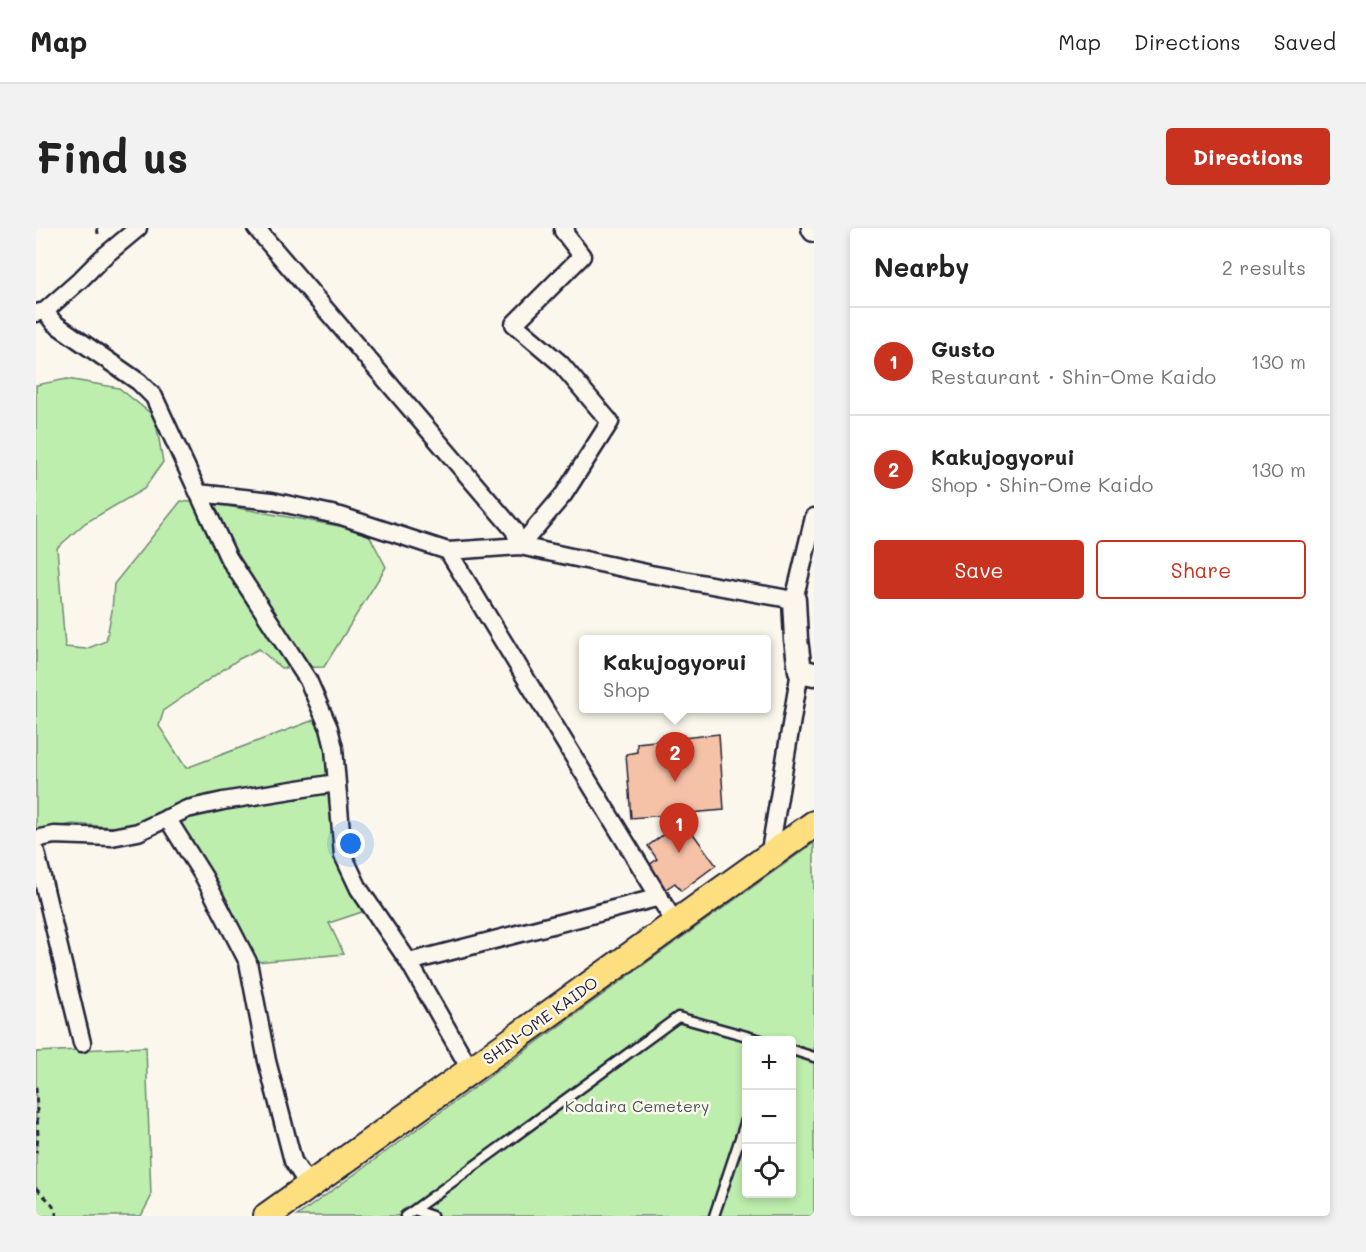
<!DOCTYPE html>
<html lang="en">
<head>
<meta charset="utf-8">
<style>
	:root { --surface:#fff; --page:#f2f2f2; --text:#222; --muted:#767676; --line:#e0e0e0; --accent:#c8321e }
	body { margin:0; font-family:Mali,sans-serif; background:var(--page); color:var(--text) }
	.controls { position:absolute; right:18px; bottom:18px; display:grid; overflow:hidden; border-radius:6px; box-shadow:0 3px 9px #0003 }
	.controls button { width:54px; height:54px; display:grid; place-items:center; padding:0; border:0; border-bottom:2px solid var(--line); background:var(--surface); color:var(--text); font:30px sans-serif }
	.you { position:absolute; left:315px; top:616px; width:21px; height:21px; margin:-15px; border:4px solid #fff; border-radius:50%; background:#1a73e8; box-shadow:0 0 0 9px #1a73e833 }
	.badge { display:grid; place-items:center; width:39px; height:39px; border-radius:50%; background:var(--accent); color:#fff; font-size:20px; font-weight:700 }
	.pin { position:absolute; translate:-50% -50px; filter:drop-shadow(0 2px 3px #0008) }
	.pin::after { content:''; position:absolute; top:32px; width:21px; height:18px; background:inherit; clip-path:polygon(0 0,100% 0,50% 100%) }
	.popup { position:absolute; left:543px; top:407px; width:192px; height:78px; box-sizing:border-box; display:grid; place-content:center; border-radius:6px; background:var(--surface); filter:drop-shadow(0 2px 4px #0005); font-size:20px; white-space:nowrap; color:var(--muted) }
	.popup b { font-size:22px; color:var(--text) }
	.popup::after { content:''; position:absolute; left:50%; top:100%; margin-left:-12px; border:12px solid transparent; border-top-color:var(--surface) }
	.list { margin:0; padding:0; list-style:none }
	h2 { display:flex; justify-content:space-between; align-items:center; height:78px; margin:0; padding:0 24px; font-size:26px }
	h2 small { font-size:20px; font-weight:400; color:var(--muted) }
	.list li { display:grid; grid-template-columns:39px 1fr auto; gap:18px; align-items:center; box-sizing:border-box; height:108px; padding:0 24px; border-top:2px solid var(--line) }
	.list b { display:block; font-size:22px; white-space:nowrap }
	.list p { margin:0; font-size:20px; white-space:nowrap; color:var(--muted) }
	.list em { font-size:20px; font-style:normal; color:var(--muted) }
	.actions { display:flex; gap:12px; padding:18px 24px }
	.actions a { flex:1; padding:14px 0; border:2px solid var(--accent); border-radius:6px; text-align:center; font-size:21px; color:var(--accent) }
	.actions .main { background:var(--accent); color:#fff }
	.icon { flex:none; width:33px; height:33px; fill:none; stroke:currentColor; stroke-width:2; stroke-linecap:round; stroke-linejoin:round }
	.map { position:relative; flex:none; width:778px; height:988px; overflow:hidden; border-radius:6px }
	header { display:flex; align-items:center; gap:36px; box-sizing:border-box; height:84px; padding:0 30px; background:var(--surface); border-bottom:2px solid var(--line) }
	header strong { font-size:28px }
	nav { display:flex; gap:33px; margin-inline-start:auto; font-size:21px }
	.intro { display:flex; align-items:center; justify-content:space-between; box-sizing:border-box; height:144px; padding:0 36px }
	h1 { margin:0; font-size:42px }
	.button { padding:15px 27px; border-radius:6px; background:var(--accent); color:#fff; font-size:21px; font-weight:700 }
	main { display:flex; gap:36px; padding:0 36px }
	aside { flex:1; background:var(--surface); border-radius:6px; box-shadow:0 3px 9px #0003 }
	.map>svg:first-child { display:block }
	.green { fill:#bdeead; stroke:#708874; stroke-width:1.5; fill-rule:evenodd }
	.building { fill:#f5c1a7; stroke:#22223b; stroke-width:1.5 }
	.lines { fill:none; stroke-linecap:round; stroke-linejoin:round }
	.lane-casing { stroke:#22223b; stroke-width:13 }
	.street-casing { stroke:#22223b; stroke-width:21 }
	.secondary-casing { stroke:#22223b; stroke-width:27 }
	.primary-casing { stroke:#22223b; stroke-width:30 }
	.path { stroke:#22223b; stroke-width:3; stroke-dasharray:6 4.5; stroke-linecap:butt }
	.lane { stroke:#fbf7ec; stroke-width:8 }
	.street { stroke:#fbf7ec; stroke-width:16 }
	.secondary { stroke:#fbf7ec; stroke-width:22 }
	.primary { stroke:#fddf80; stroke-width:26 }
	.labels { text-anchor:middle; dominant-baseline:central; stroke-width:5; stroke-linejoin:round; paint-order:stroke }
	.street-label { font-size:16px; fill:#22223b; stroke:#fbf7ec }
	.park-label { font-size:16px; fill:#495558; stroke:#fbf7ec }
</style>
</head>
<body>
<header>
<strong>Map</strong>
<nav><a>Map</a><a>Directions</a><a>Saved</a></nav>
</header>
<div class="intro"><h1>Find us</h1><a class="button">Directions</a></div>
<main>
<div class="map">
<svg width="778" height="988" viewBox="0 0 778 988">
	<rect width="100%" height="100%" fill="#fbf7ec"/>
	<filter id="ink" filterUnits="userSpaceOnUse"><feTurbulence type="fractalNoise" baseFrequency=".0167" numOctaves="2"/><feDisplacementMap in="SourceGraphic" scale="12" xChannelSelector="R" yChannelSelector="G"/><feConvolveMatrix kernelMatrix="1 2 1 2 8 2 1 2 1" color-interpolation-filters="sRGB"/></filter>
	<g filter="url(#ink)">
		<path class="green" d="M31 151 83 160 119 189 127 234 108 261 49 295 21 320 29 419 50 421 70 413 76 383 78 356 145 273 190 278 331 303 350 339 288 439 245 440 223 421 203 431 128 482 123 498 150 540 278 492 290 514 302 632 326 684 293 695 308 726 220 734 132 582 93 600 36 596 0 604V157Z
			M778 615V988H261L620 728ZM710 812H756V966H710Z
			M110 819 115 969 105 988H0V824Z"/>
		<path class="building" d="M683 506 688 582 595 590 590 526 601 524V515Z
			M647 592 680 637 645 663 639 655 627 663 611 639 621 631 612 618Z"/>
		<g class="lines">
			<g class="lane-casing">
				<path id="lane" d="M756 822 778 829
					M378 982 642 789 725 812
					M369 988 378 982 396 988
					M678 988 710 892"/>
			</g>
			<g class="street-casing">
				<path id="street" d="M220 0 478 302 484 318 615 346 758 372 778 289
					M9 83 18 95 103 154 118 169 192 329 272 452 293 500 298 520 307 627 323 661 373 734 624 669
					M0 85 9 83 43 53 66 30 102 0
					M162 265 236 273 305 288 412 323 484 318 528 266 574 194 524 135 478 96 546 28 527 3 530 0
					M412 323 639 695
					M131 590 168 649 212 734 231 833 257 933 273 958
					M0 611 18 607 76 609 102 604 151 581 187 573 300 555
					M0 624 46 815
					M733 629 764 443
					M373 734 434 841"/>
			</g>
			<g class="secondary-casing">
				<path id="secondary" d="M777 0 778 2
					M758 372 760 411 764 443 778 446"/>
			</g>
			<g class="primary-casing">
				<path id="primary" d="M231 988 778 596"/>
			</g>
			<path class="path" d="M61 0 63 10
				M0 859 2 910 0 925
				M0 960 16 976 21 988"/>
			<use href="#lane" class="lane"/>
			<use href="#street" class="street"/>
			<use href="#secondary" class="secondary"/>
			<use href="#primary" class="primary"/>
		</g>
	</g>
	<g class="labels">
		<g class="street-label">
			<text transform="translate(504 792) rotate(-36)">SHIN-OME KAIDO</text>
		</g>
		<g class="park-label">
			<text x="601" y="877">Kodaira Cemetery</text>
		</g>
	</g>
</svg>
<div class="controls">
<button>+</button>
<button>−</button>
<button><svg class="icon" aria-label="locate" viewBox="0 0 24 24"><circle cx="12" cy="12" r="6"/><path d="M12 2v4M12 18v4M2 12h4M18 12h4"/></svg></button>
</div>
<div class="you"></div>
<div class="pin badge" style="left:643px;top:625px">1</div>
<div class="pin badge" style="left:639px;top:554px">2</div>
<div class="popup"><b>Kakujogyorui</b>Shop</div>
</div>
<aside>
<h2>Nearby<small>2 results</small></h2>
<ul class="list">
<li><span class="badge">1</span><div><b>Gusto</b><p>Restaurant · Shin-Ome Kaido</p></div><em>130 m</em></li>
<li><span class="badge">2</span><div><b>Kakujogyorui</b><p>Shop · Shin-Ome Kaido</p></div><em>130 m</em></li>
</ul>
<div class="actions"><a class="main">Save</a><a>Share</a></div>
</aside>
</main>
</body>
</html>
